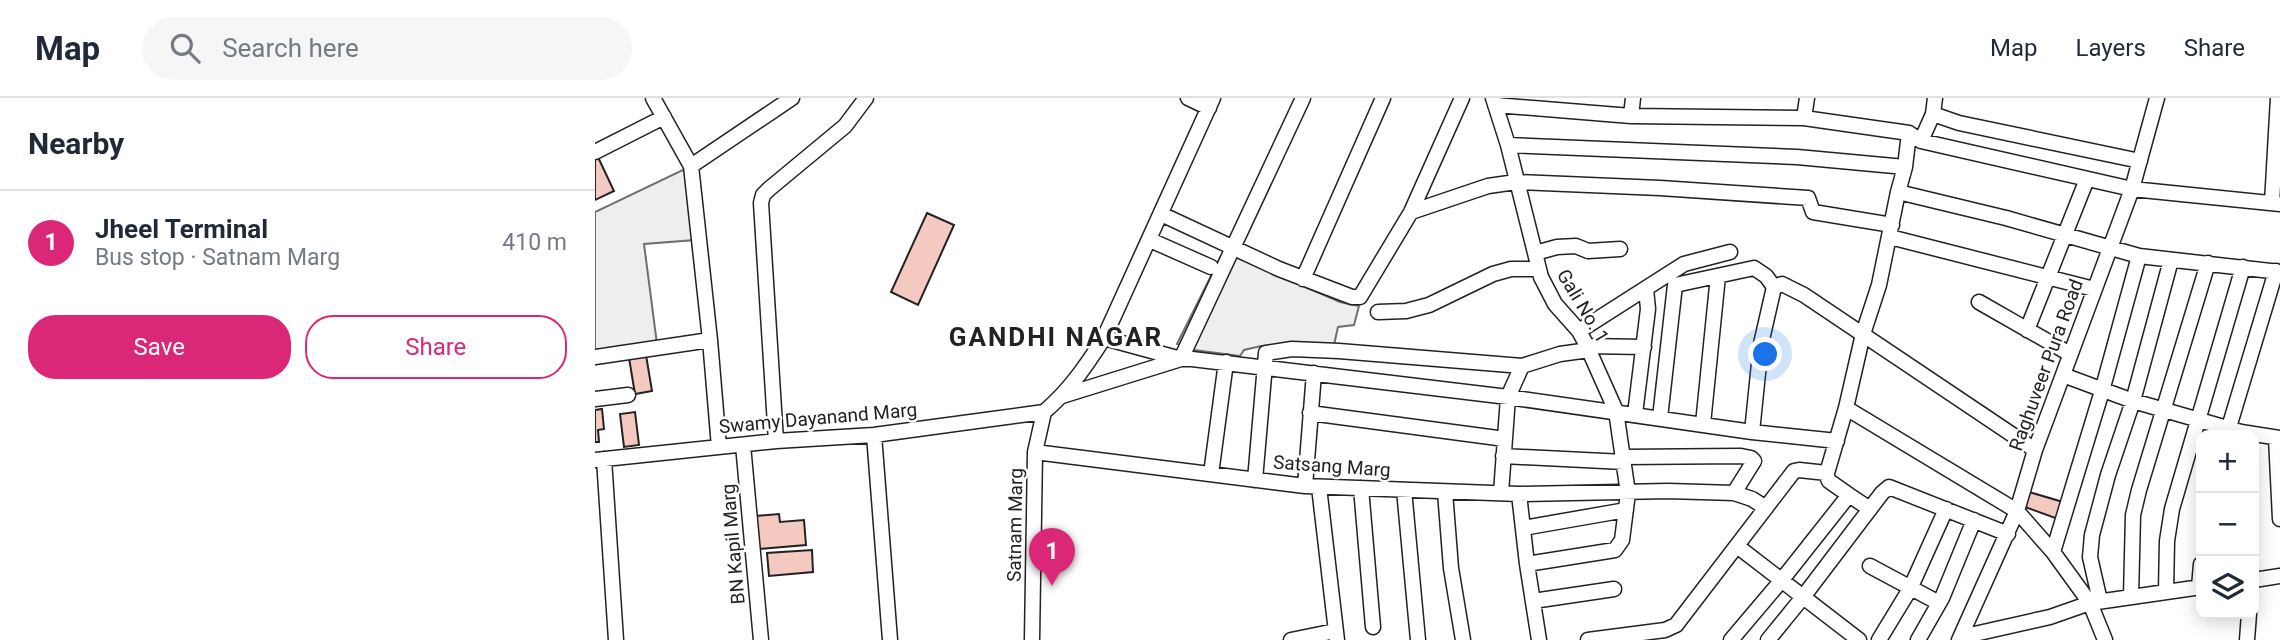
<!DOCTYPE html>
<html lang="en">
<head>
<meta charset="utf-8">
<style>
	:root { --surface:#fff; --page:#f6f6f7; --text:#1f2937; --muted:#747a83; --line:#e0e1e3; --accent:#db2777 }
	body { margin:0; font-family:Roboto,sans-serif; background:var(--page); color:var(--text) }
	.controls { position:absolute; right:21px; bottom:21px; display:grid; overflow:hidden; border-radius:14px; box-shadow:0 4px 18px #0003 }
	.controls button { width:63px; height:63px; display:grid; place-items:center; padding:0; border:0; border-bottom:2px solid var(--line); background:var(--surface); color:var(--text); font:35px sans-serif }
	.you { position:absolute; left:1171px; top:257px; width:24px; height:24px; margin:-18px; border:5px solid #fff; border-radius:50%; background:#1a73e8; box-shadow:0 0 0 10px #1a73e833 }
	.badge { display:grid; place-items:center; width:46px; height:46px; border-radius:50%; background:var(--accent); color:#fff; font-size:23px; font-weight:700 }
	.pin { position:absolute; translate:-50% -58px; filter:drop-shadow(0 2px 4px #0008) }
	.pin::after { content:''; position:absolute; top:37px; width:24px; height:21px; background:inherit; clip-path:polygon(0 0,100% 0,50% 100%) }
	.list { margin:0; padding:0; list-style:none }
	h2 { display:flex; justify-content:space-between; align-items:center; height:91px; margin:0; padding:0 28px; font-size:30px }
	h2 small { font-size:23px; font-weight:400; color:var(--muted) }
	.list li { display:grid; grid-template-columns:46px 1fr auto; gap:21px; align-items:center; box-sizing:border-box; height:105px; padding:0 28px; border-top:2px solid var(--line) }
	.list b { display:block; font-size:26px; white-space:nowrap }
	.list p { margin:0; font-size:23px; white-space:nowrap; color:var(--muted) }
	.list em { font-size:23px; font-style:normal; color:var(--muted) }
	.actions { display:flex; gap:14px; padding:21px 28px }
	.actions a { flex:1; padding:16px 0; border:2px solid var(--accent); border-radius:28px; text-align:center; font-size:24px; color:var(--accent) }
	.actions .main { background:var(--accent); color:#fff }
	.icon { flex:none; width:38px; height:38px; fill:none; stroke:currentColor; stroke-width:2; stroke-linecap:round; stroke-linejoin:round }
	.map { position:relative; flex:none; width:1685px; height:542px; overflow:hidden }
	header { display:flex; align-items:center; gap:42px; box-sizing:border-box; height:98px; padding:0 35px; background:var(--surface); border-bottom:2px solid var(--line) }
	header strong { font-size:33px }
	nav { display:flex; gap:38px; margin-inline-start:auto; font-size:24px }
	.search { width:490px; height:63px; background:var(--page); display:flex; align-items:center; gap:18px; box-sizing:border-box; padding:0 24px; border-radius:38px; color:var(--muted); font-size:26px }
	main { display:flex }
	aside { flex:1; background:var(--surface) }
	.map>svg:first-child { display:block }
	.green { fill:#eee; stroke:#6f6f6f; stroke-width:2 }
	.building { fill:#f3c9c0; stroke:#222; stroke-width:2 }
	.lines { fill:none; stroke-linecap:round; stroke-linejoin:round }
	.minor-casing { stroke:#222; stroke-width:17 }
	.minor { stroke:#fff; stroke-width:14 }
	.labels { text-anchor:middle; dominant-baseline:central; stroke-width:5; stroke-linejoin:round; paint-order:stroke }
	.street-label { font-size:19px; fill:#222; stroke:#fff }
	.district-label { font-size:26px; font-weight:bold; letter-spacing:2px; fill:#222; stroke:#fff }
</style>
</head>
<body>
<header>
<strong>Map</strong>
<div class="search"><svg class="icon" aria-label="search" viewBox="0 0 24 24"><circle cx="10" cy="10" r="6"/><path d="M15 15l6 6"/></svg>Search here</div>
<nav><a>Map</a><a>Layers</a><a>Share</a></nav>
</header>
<main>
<aside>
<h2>Nearby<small></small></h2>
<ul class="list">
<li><span class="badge">1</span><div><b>Jheel Terminal</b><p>Bus stop · Satnam Marg</p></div><em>410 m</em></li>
</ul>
<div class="actions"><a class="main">Save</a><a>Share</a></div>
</aside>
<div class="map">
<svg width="1685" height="542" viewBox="0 0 1685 542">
	<rect width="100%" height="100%" fill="#fff"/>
	<path class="green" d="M94 69 100 142 49 146 62 246 0 253V114Z
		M631 155 745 204 764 208 759 227 743 229 739 247 666 248 649 252 645 258 599 252 582 246 626 158Z"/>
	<path class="building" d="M2 57 19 93 0 102V58Z
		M332 115 359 127 323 207 296 194Z
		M51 257 57 293 40 296 34 260Z
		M7 311 9 331 3 332 4 344H0V312Z
		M40 314 44 347 29 349 25 316Z
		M1434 394 1468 404 1463 421 1430 409Z
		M184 416 185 424 209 422 211 447 164 451 161 418Z
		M217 452 218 474 174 478 172 455Z"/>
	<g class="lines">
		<g class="minor-casing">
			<path id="minor" d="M58 0 96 68 115 242 124 349
				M593 0 614 10
				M898 0 913 47 946 179 960 206 984 233 992 248 1021 313 1033 395 1027 442 1020 452 932 466
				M1340 0 1338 16 1326 43 1537 91 1685 106
				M900 7 1036 18 1209 20 1314 35 1326 43
				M1338 16 1364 25 1545 63
				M1036 18 1038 0
				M1209 20 1212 0
				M913 47 1202 59 1310 69
				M0 54 69 19
				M96 68 197 0
				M1303 94 1310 69 1314 35
				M1677 105 1683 0
				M816 114 893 88 921 84 1065 90 1213 100 1218 114 1297 127
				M566 116 684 171 757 199H765L816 114 867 0
				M1295 139 1499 191
				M555 142 616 169
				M940 155 962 149 981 148 993 153 1025 151
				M708 181 788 0
				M1179 189 1187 186 1209 197 1440 352
				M1384 204 1475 256
				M783 214 811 213 834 207 898 176 916 171H944
				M1432 232 1492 81
				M984 233 1089 166 1135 154
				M509 240 586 261 708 0
				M992 248 1049 249
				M0 259 115 242
				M1468 277 1538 303 1646 334 1685 340
				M467 298 586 261H597L913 299 1157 334 1242 343
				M0 301 33 297
				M1251 310 1422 413 1458 454 1495 505 1510 542
				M449 314C474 293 491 268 509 240L618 0
				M715 315 910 341
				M1040 316 1053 211 1051 191
				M1065 320 1080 187 1159 170 1171 178 1179 189
				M1108 326 1123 178
				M1157 334 1166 246 1179 189
				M1632 336 1681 173
				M279 337 295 542
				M1681 340 1685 421
				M181 343 166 105 168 97 174 91 250 28 271 0
				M148 347 166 542
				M440 354 710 388 924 396 1073 393 1139 395 1157 401 1171 410
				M908 358 1029 364
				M1028 359 1146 358 1156 360 1159 363 1139 395
				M9 361 21 542
				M0 362 181 343 279 337 449 314
				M616 376 631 264
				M1231 376 1234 383 1254 397
				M660 382 671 255 697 251 744 253 927 268 965 256 994 252
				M710 388 719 275
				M724 389 742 542
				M766 390 778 529
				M809 392 823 542
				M850 394 856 470 868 542
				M906 395 913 299 927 268
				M924 396 932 466 944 542
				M928 430 1031 412
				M1142 448 1264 542
				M1458 454 1507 293 1544 158
				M1275 468 1344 505
				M1659 482 1685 478
				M1604 489 1606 466
				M1571 493 1572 443 1577 411 1648 169
				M1536 499 1538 417 1544 392 1613 165
				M938 503 1019 491
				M1505 503 1495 459 1497 437 1513 377 1538 303 1576 162
				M1366 539 1455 519 1495 505 1606 489
				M437 542 440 354 449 314
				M696 542 740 533
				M993 542 1070 532 1081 527 1199 373 1204 372 1232 375 1251 310 1268 236 1284 187 1303 94 1411 120 1544 158 1685 174
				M1136 542 1186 483 1254 397 1275 411
				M1173 542 1208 499 1287 395 1294 389 1413 436
				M1284 542 1315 491 1351 411
				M1323 542 1347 500 1379 422
				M1364 542 1422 413 1440 352 1537 91 1562 0
				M1652 542 1654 516"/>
		</g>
		<use href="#minor" class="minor"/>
	</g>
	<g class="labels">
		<g class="street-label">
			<text transform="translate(988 208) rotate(59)">Gali No. 1</text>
			<text transform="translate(1451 267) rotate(-70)">Raghuveer Pura Road</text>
			<text transform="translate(223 320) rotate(-5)">Swamy Dayanand Marg</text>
			<text transform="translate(737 368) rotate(4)">Satsang Marg</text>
			<text transform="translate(420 427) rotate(-89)">Satnam Marg</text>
			<text transform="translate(138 446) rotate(-95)">BN Kapil Marg</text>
		</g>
		<g class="district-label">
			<text x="461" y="239">GANDHI NAGAR</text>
		</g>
	</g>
</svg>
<div class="controls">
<button>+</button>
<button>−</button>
<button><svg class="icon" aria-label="layers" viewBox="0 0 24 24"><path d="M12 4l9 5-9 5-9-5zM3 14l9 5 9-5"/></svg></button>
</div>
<div class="you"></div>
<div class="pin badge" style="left:457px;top:488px">1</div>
</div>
</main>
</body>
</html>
